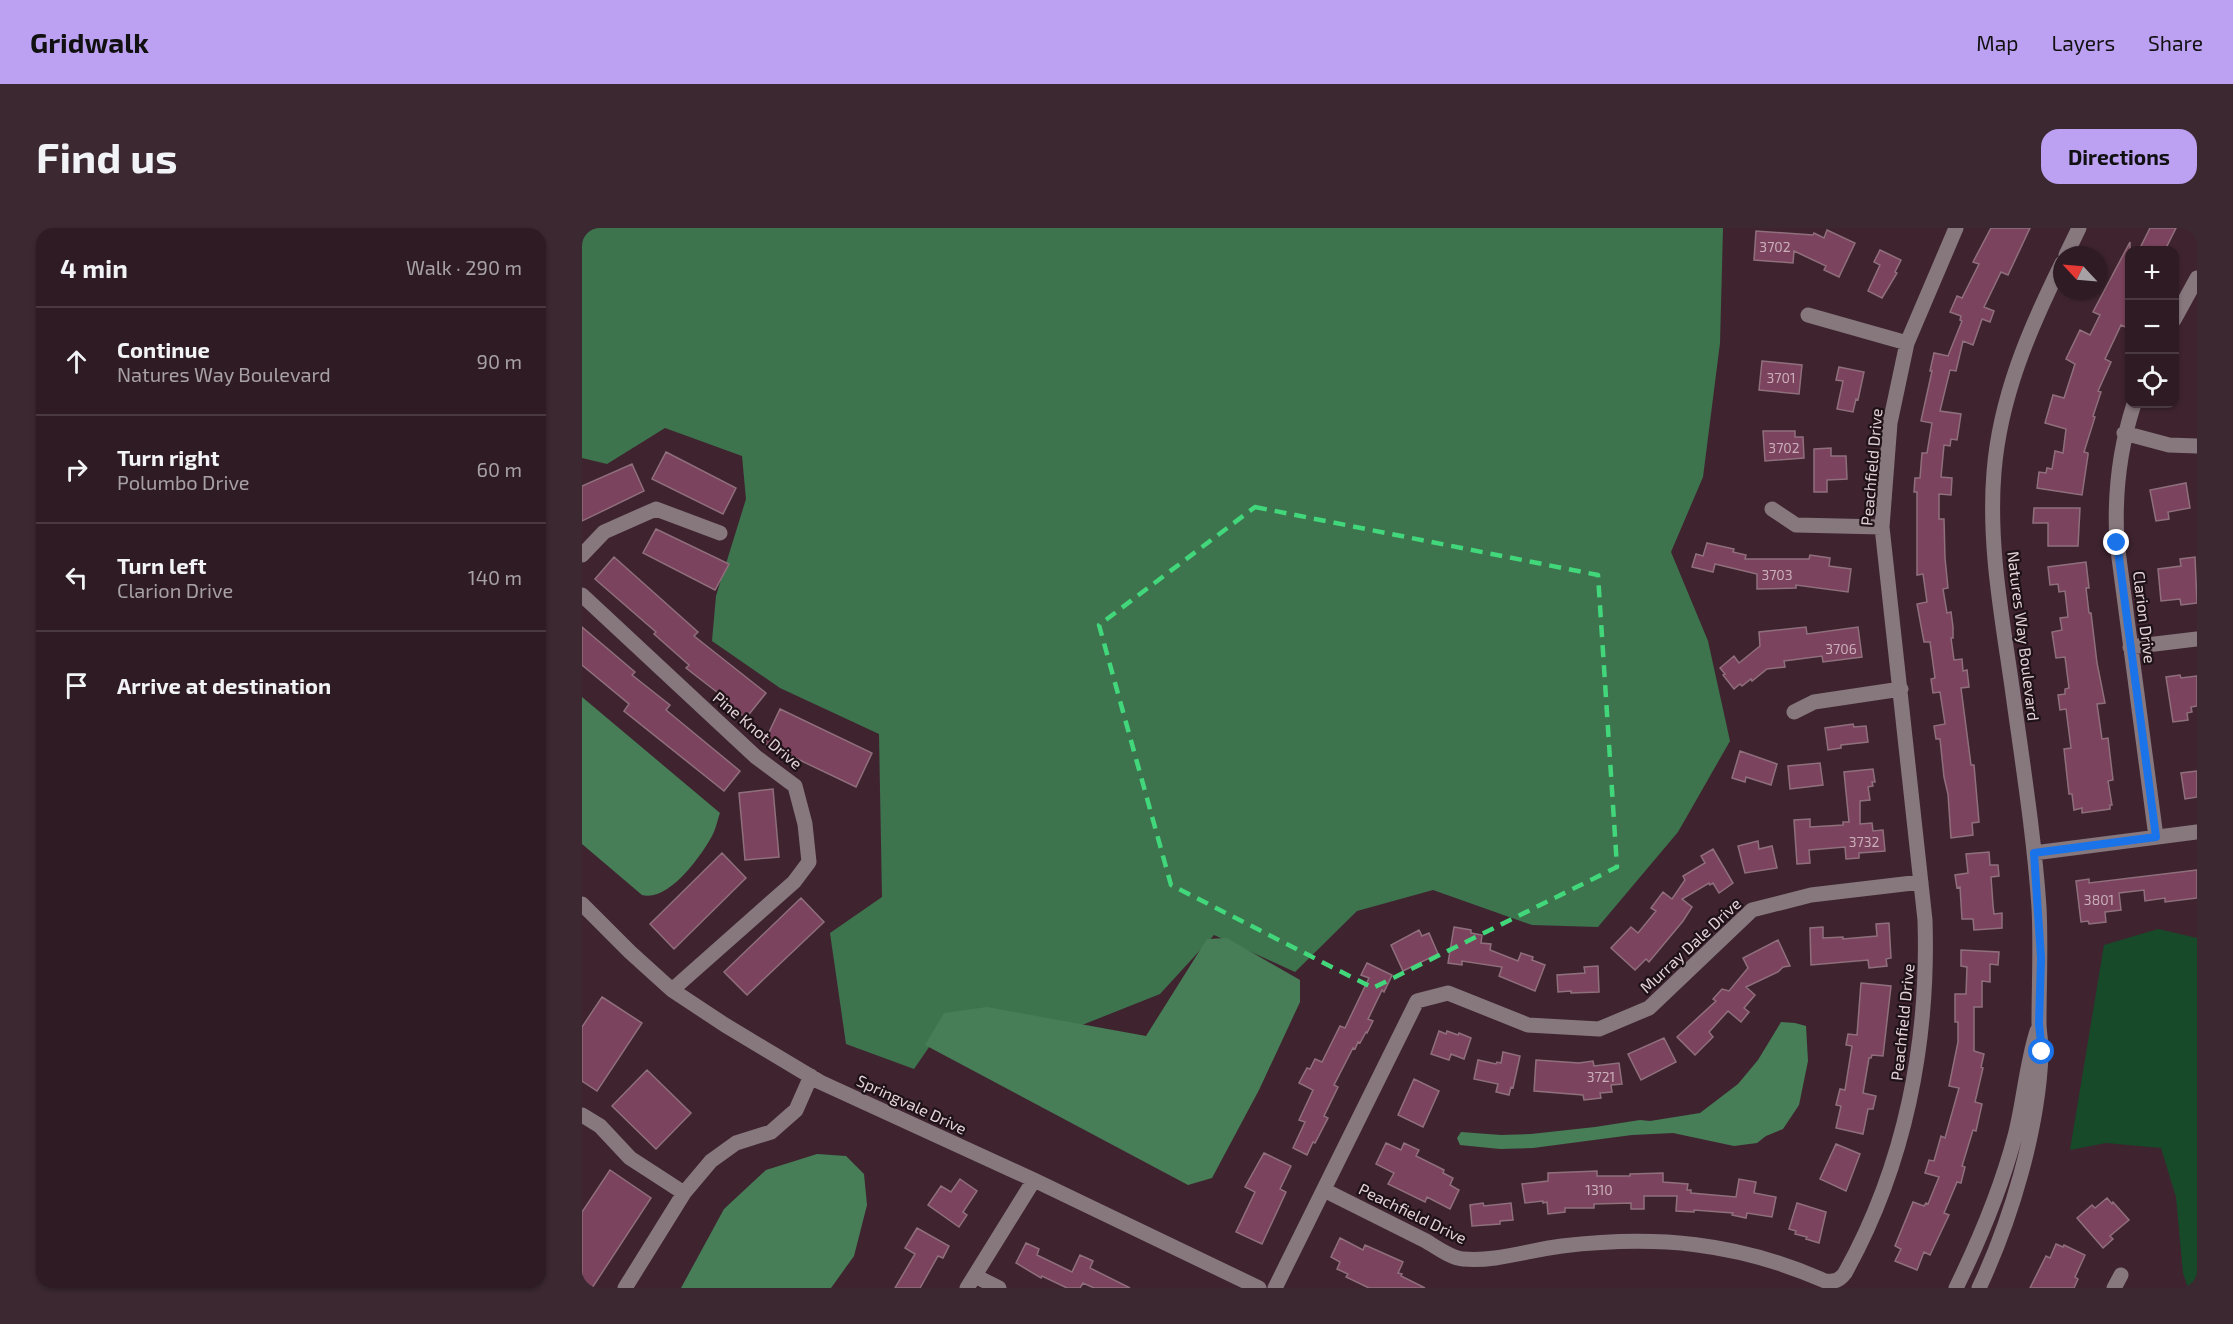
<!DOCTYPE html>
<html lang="en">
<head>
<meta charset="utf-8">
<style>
	:root { --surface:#2f1b24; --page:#3b2831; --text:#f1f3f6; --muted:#a7a1a6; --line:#4a3941; --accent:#bca0f2 }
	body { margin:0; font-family:"Exo 2",sans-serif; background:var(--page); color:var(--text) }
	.controls { position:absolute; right:18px; top:18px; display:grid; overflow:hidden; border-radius:12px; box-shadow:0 2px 4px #0004 }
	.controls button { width:54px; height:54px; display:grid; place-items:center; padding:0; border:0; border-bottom:2px solid var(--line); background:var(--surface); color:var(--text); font:30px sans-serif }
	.compass { position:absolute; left:1471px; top:18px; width:54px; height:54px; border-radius:50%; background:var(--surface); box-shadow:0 2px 4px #0004; rotate:296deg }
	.stop { position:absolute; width:18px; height:18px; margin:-14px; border:4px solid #1a73e8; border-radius:50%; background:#fff }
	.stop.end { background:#1a73e8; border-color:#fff; box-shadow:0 2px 6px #0008 }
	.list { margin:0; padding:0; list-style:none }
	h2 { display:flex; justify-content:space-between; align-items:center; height:78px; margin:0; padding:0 24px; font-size:26px }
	h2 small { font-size:20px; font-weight:400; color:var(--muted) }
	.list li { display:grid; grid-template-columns:39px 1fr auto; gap:18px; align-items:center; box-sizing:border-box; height:108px; padding:0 24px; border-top:2px solid var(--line) }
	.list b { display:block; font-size:22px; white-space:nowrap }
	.list p { margin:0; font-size:20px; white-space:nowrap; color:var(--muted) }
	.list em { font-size:20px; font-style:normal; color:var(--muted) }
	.icon { flex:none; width:33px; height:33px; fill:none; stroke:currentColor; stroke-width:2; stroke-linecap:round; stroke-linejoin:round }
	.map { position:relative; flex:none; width:1615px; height:1060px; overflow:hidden; border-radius:18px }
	header { display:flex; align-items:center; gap:36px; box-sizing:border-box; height:84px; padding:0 30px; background:var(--accent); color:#111 }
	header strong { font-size:28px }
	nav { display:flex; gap:33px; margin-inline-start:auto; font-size:21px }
	.intro { display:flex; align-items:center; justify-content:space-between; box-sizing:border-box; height:144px; padding:0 36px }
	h1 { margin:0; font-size:42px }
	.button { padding:15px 27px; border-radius:18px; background:var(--accent); color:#111; font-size:21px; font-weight:700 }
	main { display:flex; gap:36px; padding:0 36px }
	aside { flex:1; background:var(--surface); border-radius:18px; box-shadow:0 2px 4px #0004 }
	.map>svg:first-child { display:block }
	.green { fill:#164a29 }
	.forest { fill:#3d744e }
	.water { fill:#477e57 }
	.building { fill:#7b435d; stroke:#906f7d; stroke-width:1.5 }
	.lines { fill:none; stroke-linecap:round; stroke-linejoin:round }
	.minor { stroke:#87787e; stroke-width:15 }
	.route { stroke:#1a73e8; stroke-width:8 }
	.marked { fill:none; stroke:#42d77b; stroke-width:4.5; stroke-dasharray:12 8; stroke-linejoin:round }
	.labels { text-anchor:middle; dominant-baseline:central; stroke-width:4.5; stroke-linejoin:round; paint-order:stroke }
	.number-label { font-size:14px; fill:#caaeba }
	.street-label { font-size:16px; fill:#e4d2d9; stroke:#1e1217 }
</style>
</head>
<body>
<header>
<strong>Gridwalk</strong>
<nav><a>Map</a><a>Layers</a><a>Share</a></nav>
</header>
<div class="intro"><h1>Find us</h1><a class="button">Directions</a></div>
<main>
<aside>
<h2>4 min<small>Walk · 290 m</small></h2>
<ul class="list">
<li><svg class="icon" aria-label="ahead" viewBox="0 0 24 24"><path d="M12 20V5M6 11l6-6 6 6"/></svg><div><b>Continue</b><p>Natures Way Boulevard</p></div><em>90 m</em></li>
<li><svg class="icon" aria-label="right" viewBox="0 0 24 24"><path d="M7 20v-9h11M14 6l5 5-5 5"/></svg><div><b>Turn right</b><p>Polumbo Drive</p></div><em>60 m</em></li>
<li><svg class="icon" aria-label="left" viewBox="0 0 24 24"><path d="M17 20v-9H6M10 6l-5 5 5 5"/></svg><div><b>Turn left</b><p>Clarion Drive</p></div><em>140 m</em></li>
<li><svg class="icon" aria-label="arrive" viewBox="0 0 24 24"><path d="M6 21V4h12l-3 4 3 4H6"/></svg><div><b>Arrive at destination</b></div></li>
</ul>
</aside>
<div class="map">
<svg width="1615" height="1060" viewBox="0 0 1615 1060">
	<rect width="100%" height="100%" fill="#3f2430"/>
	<path class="green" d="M1576 701 1615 710V1060H1606L1601 1045 1594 969 1579 920 1524 915 1488 922 1522 717Z"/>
	<path class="forest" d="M0 0H1141L1138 115 1121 249 1089 324 1126 413 1148 513 1096 604 1016 699 950 697 851 662 775 683 713 744 632 707 578 766 500 797 369 787 332 841 264 816 248 705 300 669 297 506 198 460 130 413 134 368 164 271 160 228 83 200 25 236 0 230Z"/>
	<path class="water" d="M0 469 138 585C135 593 134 601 130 608 119 628 87 674 60 667L0 616Z
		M645 710 718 752V774L677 862 630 950 606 957 343 817 362 785 405 779 564 808 625 711Z
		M1199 794 1213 795 1224 798 1226 833 1217 877 1201 901 1184 908 1175 915 1152 918 1091 905 1050 907 951 920 918 921 878 917 875 910 879 904 919 907 949 906 1013 899 1058 892 1068 893 1118 885 1156 856 1176 832Z
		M235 926 264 928 282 946 285 977 272 1028 249 1060H99L142 981 184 942Z"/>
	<path class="building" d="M1409 0H1448L1426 47 1419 44 1402 79 1412 83 1408 94 1400 91 1391 117 1381 113 1374 143 1368 142 1358 183 1379 186 1375 212 1369 211 1368 218 1362 217 1359 249 1370 250 1369 267 1357 266V291H1362L1363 330 1366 360 1361 361 1365 385 1369 384 1371 399V410H1369L1372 432 1380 431 1381 443 1385 442 1387 459 1379 460 1389 537H1392L1397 594 1390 595 1391 607 1369 610 1366 566 1362 549 1358 511H1354L1352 498 1363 496 1358 464 1351 465 1349 451 1353 450 1348 414H1342L1335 376 1345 374 1341 346 1335 347V264H1332L1333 250H1338L1340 225H1345L1350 195 1339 193 1350 143H1348L1352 125 1366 128 1380 93 1378 92 1379 88 1368 84 1375 68 1380 70 1397 36 1391 34Z
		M1568 0H1594L1583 22H1557Z
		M1245 2 1273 15 1257 49 1242 42 1244 38 1212 23 1211 35 1172 32 1174 3 1231 7 1232 5 1242 10Z
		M1548 14V101L1539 97 1523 131 1529 134 1516 163 1519 164 1511 188 1513 189 1502 224 1506 225V227L1500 267 1455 260 1457 244 1464 245 1465 240 1470 241 1473 223 1481 225 1484 201 1463 195 1471 167 1482 170 1493 136 1484 131 1498 102 1508 107 1518 87 1511 84Z
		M1298 22 1319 32 1313 44 1315 45 1300 70 1286 63 1298 37 1292 34Z
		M1180 133 1220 137 1217 166 1177 162Z
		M1257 139 1282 144 1276 172 1274 171 1271 184 1255 181 1261 153 1254 152Z
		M1181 203H1213V209H1221L1222 230 1183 233Z
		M1249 220V228H1264L1265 251 1245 252V264H1232V221Z
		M84 224 154 260 141 286 70 251Z
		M50 236 62 263 0 293V258Z
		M1604 255 1608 280 1586 284 1587 291 1574 293 1568 262Z
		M1452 280H1498L1496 318H1466V295H1451Z
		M74 301 147 336 133 362 61 325Z
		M1125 315 1152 321 1151 324 1164 327 1163 331H1227L1228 327 1248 330 1247 338 1269 341 1266 364 1214 357V360L1175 361V346L1133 336 1131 344 1110 339 1114 326 1121 328Z
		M32 329 116 404 112 408 184 465 164 490 138 470 140 468 104 440 107 437 72 406 74 404 13 351Z
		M1613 329 1615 375 1599 377 1598 371 1579 373 1576 341 1599 338 1598 331Z
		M1504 334 1507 360H1504L1507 385H1509L1515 435 1523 475 1515 476 1520 511 1526 510 1531 552 1526 553 1530 577H1528V581L1500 585V580L1492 582 1490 566H1487L1482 521 1489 520 1484 481 1478 482 1476 467 1483 466V461L1487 460 1483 429 1474 430 1470 404 1480 402 1478 390 1486 389 1483 363 1477 364 1476 356 1468 357 1466 339Z
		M0 399 53 444 50 447 88 477 84 482 158 543 142 563 42 483 47 476 0 437Z
		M1224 399 1225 406 1276 399 1280 429 1241 434 1240 428 1202 433 1203 439 1185 441 1170 453 1169 451 1160 458 1158 456 1152 461 1141 447 1143 446 1138 440 1152 428 1157 435 1178 418 1177 404Z
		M1598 447 1599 450 1615 448V478L1609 479 1610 484 1605 485 1606 492 1591 494 1584 449Z
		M198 481 290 525 274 559 182 515Z
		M1271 496 1272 499 1284 498 1286 514 1259 517V520L1246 522 1243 500Z
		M1158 523 1195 536 1189 557 1164 549 1163 554 1150 550Z
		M1238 535 1241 557 1208 561 1206 538Z
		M1291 541 1293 554H1290L1291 558 1286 559 1288 572 1278 573V596L1290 595 1291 603 1301 602 1303 623 1277 625V630L1264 631 1263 619 1227 622 1228 635 1215 636 1212 592 1228 591V599L1261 597V594H1267L1262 544Z
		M1615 543V569L1603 571 1599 545Z
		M191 561 197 629 163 632 157 565Z
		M1176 613 1177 621 1190 618 1195 640 1163 645 1156 618Z
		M1131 621 1151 655 1137 665 1131 655 1128 657 1127 655 1100 671 1110 679 1101 693 1067 734 1064 731 1053 742 1029 720 1049 699 1056 705 1074 683 1069 680 1081 664 1090 671 1103 652 1101 648 1123 635 1119 628Z
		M1407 624 1408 637H1416L1417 648 1409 649 1411 677 1412 686 1420 685V700L1392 702 1391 691H1380L1378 659 1375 660 1373 647 1386 645 1384 626Z
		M140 625 164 650 92 721 68 696Z
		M1615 642V670L1583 674V670L1563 673 1562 662 1537 665 1539 682 1523 684 1524 694 1507 696 1506 693 1499 694 1494 653 1507 651V655Z
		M219 670 242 694 165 767 142 744Z
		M1307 695 1309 730 1304 731 1305 738 1287 740 1286 732 1229 737 1228 700 1241 699V710L1261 709V711L1295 708 1294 696Z
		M872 699 889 702V705L900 707 899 715 909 716 908 722 936 733 939 725 951 729 950 732 963 737 953 763 917 748 920 739 880 733V737L866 735Z
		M837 702 840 708 847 705 856 726 821 743 809 717Z
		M1196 712 1208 738 1201 739 1196 744 1164 759 1173 767 1162 780 1167 784 1159 794 1146 783 1127 804 1131 809 1113 827 1095 809 1134 773 1131 771 1140 761 1147 763 1166 740 1161 730Z
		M1379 722 1417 724 1416 737 1408 736V754L1400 753V779H1392V823L1402 826 1399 839 1401 840 1393 874 1400 876 1394 903 1391 902 1380 938 1383 939 1379 955 1375 954 1362 985 1367 987 1348 1027 1342 1024 1335 1042 1313 1033 1319 1021 1313 1018 1331 974 1342 978 1344 975 1346 976 1357 949 1343 945 1347 932 1352 933 1359 908 1363 910 1377 860 1367 858 1376 814V794H1373V766H1384L1385 739 1379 738Z
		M785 735 810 747 802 764 800 762 786 791 791 793 785 805 784 804 778 815 776 814 773 821 771 820 752 857 756 859 742 888 746 890 733 915 731 914 725 927 711 920 723 894 717 892 731 862 717 855 725 840 728 841 733 831 740 834 758 798 763 800 787 750 779 747Z
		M1016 738 1017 764 989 765V763L976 764 975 747 1003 745 1002 739Z
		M1279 755 1309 758 1301 828 1290 827 1289 830H1287L1281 865 1294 868 1291 881H1286L1281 906 1254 900 1259 878 1254 877 1258 861 1263 862 1270 818 1264 817 1266 806 1275 807Z
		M20 769 60 795 15 863 0 853V799Z
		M857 803 864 806 865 803 876 807 877 805 889 810 882 831 869 826 867 832 849 826Z
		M1082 810 1094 834 1059 852 1046 826Z
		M921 824 938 828 931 860 929 859 927 867 914 864 916 856 892 851 896 832 914 836 915 834 919 835Z
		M954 832 997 835 1011 833 1012 838 1037 835 1040 856 1029 857 1030 864 1018 865 1019 870 1002 872 1001 867 952 863Z
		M65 842 109 885 74 921 30 878Z
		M832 851 857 863 841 899 816 887Z
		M804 915 819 922 822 915 837 922 834 928 862 942 861 945 871 950 868 957 877 962 868 981 845 969 843 974 806 956 812 945 794 936Z
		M1254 916 1278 926 1264 963 1238 951Z
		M682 925 709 938 698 961 704 964 680 1016 654 1004 673 964 663 959Z
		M28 942 69 970 10 1060H0V984Z
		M1015 943V948H1048V946L1081 945V954L1106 956 1105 962H1109V965L1154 969 1157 951 1174 954 1172 965 1194 969 1190 989 1165 985 1164 990 1150 987 1151 985 1112 982V984L1094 983 1095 968H1062V981H1049V975L1012 976V980H983V984L966 986 965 974 961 975V973L943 975 940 956 966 953V945Z
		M378 951 395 963 381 984 385 987 377 999 346 977 359 958 369 964Z
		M1525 970 1530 976 1531 974 1547 992 1528 1008 1531 1011 1521 1020 1495 990 1510 977 1513 980Z
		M901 975 902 978 929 975 931 992 918 993V996L890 998 888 977Z
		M1215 975 1244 984 1237 1015 1224 1011 1225 1009 1213 1006 1214 1003 1207 1001Z
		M335 1000 367 1018 361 1030 356 1028 338 1060H313L333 1026 323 1020Z
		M758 1010 781 1022 783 1017 821 1034 816 1045 820 1046 819 1048 843 1060H787L764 1049 766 1046 755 1041 758 1034 749 1029Z
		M444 1015 457 1021 455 1027 490 1044 498 1027 511 1033 508 1040 548 1060H512L501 1055 498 1060H485L460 1048 459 1050 434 1035Z
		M1474 1016 1481 1019 1482 1017 1503 1027 1493 1049 1496 1051 1492 1060H1448L1464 1028 1468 1030Z"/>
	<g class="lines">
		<path class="minor" d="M1484 27 1497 0
			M1226 87 1325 115
			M1592 92 1615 50
			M1552 176C1537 222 1532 266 1535 315L1574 609
			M1542 205 1587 217 1615 218
			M1190 281 1214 297 1300 299
			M0 327 22 304 74 281 138 305
			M0 367 174 529 213 558 223 596 227 634 212 654 90 762
			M1548 419 1615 411
			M1212 484 1232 474 1319 461
			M1452 625 1615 604
			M0 676 48 724 90 762 143 797 238 854 452 952 677 1060
			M0 887 18 898 48 930 102 965
			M742 962C776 979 810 996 844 1013 854 1019 869 1030 881 1031 915 1034 946 1022 980 1018 1074 1007 1155 1014 1243 1053 1252 1054 1257 1053 1263 1045 1323 937 1347 815 1343 692L1300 299 1308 195 1325 115 1374 0
			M393 1048 417 1060
			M43 1060 102 965 129 933 154 915 189 904 214 882 229 848
			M385 1060 452 952
			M693 1060 835 773 866 765 946 797 1017 801 1067 780 1170 682 1229 667 1339 654
			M1374 1060C1398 1011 1419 961 1433 908 1442 873 1444 838 1455 803
			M1397 1060C1429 992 1456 902 1459 827 1460 816 1457 806 1457 795 1457 756 1459 718 1457 679 1452 606 1440 532 1430 459 1420 389 1406 316 1412 244 1418 169 1447 102 1480 35
			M1532 1060 1539 1047"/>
	</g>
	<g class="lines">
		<path class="route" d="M1460 824 1457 796 1459 730 1452 625 1574 609 1535 315"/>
	</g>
	<path class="marked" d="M673 279 1016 347 1035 639 791 760 589 657 517 397Z"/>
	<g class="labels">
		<g class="number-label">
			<text x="1193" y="18">3702</text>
			<text x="1199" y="149">3701</text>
			<text x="1202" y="219">3702</text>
			<text x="1195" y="346">3703</text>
			<text x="1259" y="420">3706</text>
			<text x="1282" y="613">3732</text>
			<text x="1517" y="671">3801</text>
			<text x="1019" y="848">3721</text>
			<text x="1017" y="961">1310</text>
		</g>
		<g class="street-label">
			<text transform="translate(1289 239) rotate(-85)">Peachfield Drive</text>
			<text transform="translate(1563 389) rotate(83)">Clarion Drive</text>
			<text transform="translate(1442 408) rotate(83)">Natures Way Boulevard</text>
			<text transform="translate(176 502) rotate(40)">Pine Knot Drive</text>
			<text transform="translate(1108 717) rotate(-43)">Murray Dale Drive</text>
			<text transform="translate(1320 794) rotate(-84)">Peachfield Drive</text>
			<text transform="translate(330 876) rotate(25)">Springvale Drive</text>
			<text transform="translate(831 985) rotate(26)">Peachfield Drive</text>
		</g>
	</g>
</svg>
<div class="controls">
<button>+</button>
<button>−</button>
<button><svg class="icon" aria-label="locate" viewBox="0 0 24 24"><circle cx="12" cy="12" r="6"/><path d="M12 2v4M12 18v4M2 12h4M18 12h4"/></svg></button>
</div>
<svg class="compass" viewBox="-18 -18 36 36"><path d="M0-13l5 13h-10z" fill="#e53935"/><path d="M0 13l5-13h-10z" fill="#a7a1a6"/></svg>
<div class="stop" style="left:1460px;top:824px"></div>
<div class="stop end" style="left:1535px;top:315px"></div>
</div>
</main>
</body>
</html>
